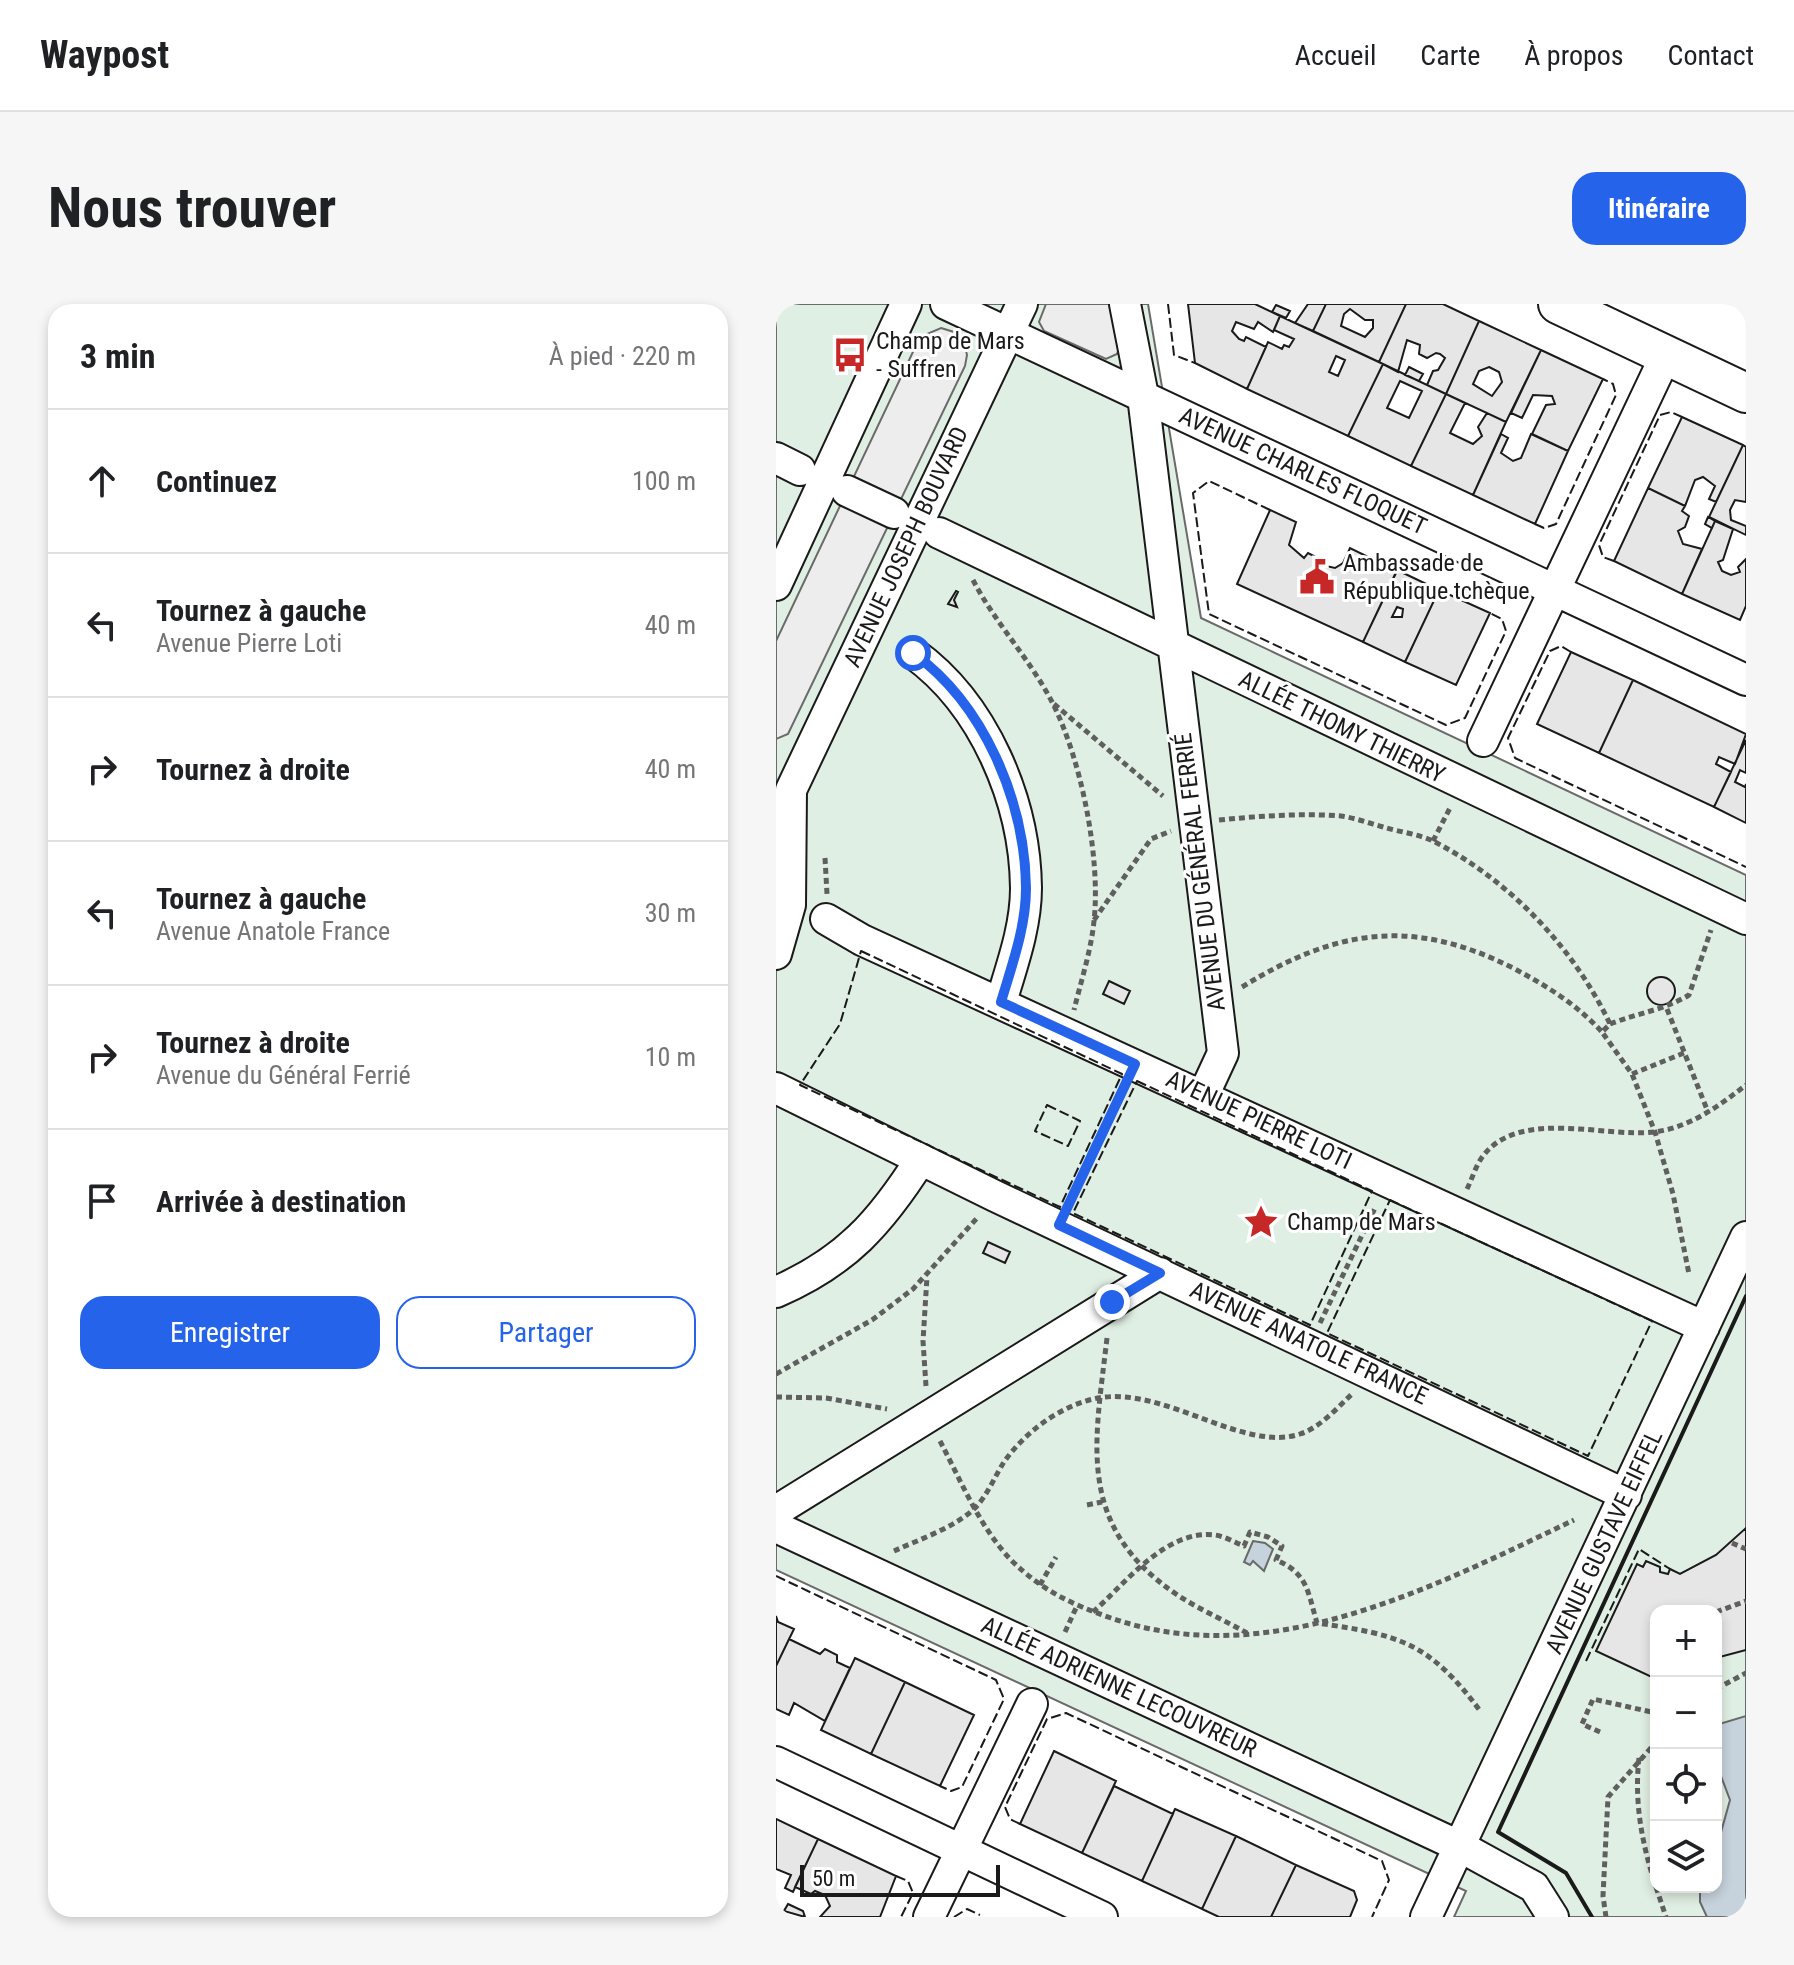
<!DOCTYPE html>
<html lang="fr">
<head>
<meta charset="utf-8">
<style>
	:root { --surface:#fff; --page:#f6f6f6; --text:#202124; --muted:#757577; --line:#e0e0e0; --accent:#2563eb }
	body { margin:0; font-family:"Roboto Condensed",sans-serif; background:var(--page); color:var(--text) }
	.controls { position:absolute; right:24px; bottom:24px; display:grid; overflow:hidden; border-radius:16px; box-shadow:0 4px 12px #0003 }
	.controls button { width:72px; height:72px; display:grid; place-items:center; padding:0; border:0; border-bottom:2px solid var(--line); background:var(--surface); color:var(--text); font:40px sans-serif }
	.scale { position:absolute; left:24px; bottom:20px; width:200px; box-sizing:border-box; padding-left:8px; border:4px solid #1a1a1a; border-top:0; font-size:22px; line-height:28px; white-space:nowrap; color:#1a1a1a; -webkit-text-stroke:6px #fff; paint-order:stroke }
	.stop { position:absolute; width:24px; height:24px; margin:-18px; border:6px solid #2563eb; border-radius:50%; background:#fff }
	.stop.end { background:#2563eb; border-color:#fff; box-shadow:0 2px 8px #0008 }
	.list { margin:0; padding:0; list-style:none }
	h2 { display:flex; justify-content:space-between; align-items:center; height:104px; margin:0; padding:0 32px; font-size:34px }
	h2 small { font-size:26px; font-weight:400; color:var(--muted) }
	.list li { display:grid; grid-template-columns:52px 1fr auto; gap:24px; align-items:center; box-sizing:border-box; height:144px; padding:0 32px; border-top:2px solid var(--line) }
	.list b { display:block; font-size:30px; white-space:nowrap }
	.list p { margin:0; font-size:26px; white-space:nowrap; color:var(--muted) }
	.list em { font-size:26px; font-style:normal; color:var(--muted) }
	.actions { display:flex; gap:16px; padding:24px 32px }
	.actions a { flex:1; padding:18px 0; border:2px solid var(--accent); border-radius:24px; text-align:center; font-size:28px; color:var(--accent) }
	.actions .main { background:var(--accent); color:#fff }
	.icon { flex:none; width:44px; height:44px; fill:none; stroke:currentColor; stroke-width:2; stroke-linecap:round; stroke-linejoin:round }
	.map { position:relative; flex:none; width:970px; height:1613px; overflow:hidden; border-radius:24px }
	header { display:flex; align-items:center; gap:48px; box-sizing:border-box; height:112px; padding:0 40px; background:var(--surface); border-bottom:2px solid var(--line) }
	header strong { font-size:38px }
	nav { display:flex; gap:44px; margin-inline-start:auto; font-size:28px }
	.intro { display:flex; align-items:center; justify-content:space-between; box-sizing:border-box; height:192px; padding:0 48px }
	h1 { margin:0; font-size:56px }
	.button { padding:20px 36px; border-radius:24px; background:var(--accent); color:#fff; font-size:28px; font-weight:700 }
	main { display:flex; gap:48px; padding:0 48px }
	aside { flex:1; background:var(--surface); border-radius:24px; box-shadow:0 4px 12px #0003 }
	.map>svg:first-child { display:block }
	.green { fill:#e0efe3; stroke:#6a6a6a; stroke-width:2; fill-rule:evenodd }
	.parking { fill:#ededed; stroke:#6a6a6a; stroke-width:2 }
	.water { fill:#c6d2dc; stroke:#6a6a6a; stroke-width:2 }
	.building { fill:#e6e6e6; stroke:#1a1a1a; stroke-width:2; fill-rule:evenodd }
	.lines { fill:none; stroke-linecap:round; stroke-linejoin:round }
	.minor-casing { stroke:#1a1a1a; stroke-width:34 }
	.major-casing { stroke:#1a1a1a; stroke-width:42 }
	.path { stroke:#5f5f5f; stroke-width:5; stroke-dasharray:6 4; stroke-linecap:butt }
	.minor { stroke:#fff; stroke-width:30 }
	.major { stroke:#fff; stroke-width:38 }
	.fence { stroke:#1a1a1a; stroke-width:2; stroke-dasharray:10 4; stroke-linecap:butt }
	.wall { stroke:#1a1a1a; stroke-width:4 }
	.route { stroke:#2563eb; stroke-width:10 }
	.labels { text-anchor:middle; dominant-baseline:central; stroke-width:6; stroke-linejoin:round; paint-order:stroke }
	.poi-label { font-size:24px; fill:#1a1a1a; stroke:#fff; text-anchor:start }
	.street-label { font-size:24px; fill:#1a1a1a; stroke:#fff }
</style>
</head>
<body>
<header>
<strong>Waypost</strong>
<nav><a>Accueil</a><a>Carte</a><a>À propos</a><a>Contact</a></nav>
</header>
<div class="intro"><h1>Nous trouver</h1><a class="button">Itinéraire</a></div>
<main>
<aside>
<h2>3 min<small>À pied · 220 m</small></h2>
<ul class="list">
<li><svg class="icon" aria-label="ahead" viewBox="0 0 24 24"><path d="M12 20V5M6 11l6-6 6 6"/></svg><div><b>Continuez</b></div><em>100 m</em></li>
<li><svg class="icon" aria-label="left" viewBox="0 0 24 24"><path d="M17 20v-9H6M10 6l-5 5 5 5"/></svg><div><b>Tournez à gauche</b><p>Avenue Pierre Loti</p></div><em>40 m</em></li>
<li><svg class="icon" aria-label="right" viewBox="0 0 24 24"><path d="M7 20v-9h11M14 6l5 5-5 5"/></svg><div><b>Tournez à droite</b></div><em>40 m</em></li>
<li><svg class="icon" aria-label="left" viewBox="0 0 24 24"><path d="M17 20v-9H6M10 6l-5 5 5 5"/></svg><div><b>Tournez à gauche</b><p>Avenue Anatole France</p></div><em>30 m</em></li>
<li><svg class="icon" aria-label="right" viewBox="0 0 24 24"><path d="M7 20v-9h11M14 6l5 5-5 5"/></svg><div><b>Tournez à droite</b><p>Avenue du Général Ferrié</p></div><em>10 m</em></li>
<li><svg class="icon" aria-label="arrive" viewBox="0 0 24 24"><path d="M6 21V4h12l-3 4 3 4H6"/></svg><div><b>Arrivée à destination</b></div></li>
</ul>
<div class="actions"><a class="main">Enregistrer</a><a>Partager</a></div>
</aside>
<div class="map">
<svg width="970" height="1613" viewBox="0 0 970 1613">
	<rect width="100%" height="100%" fill="#fff"/>
	<path class="green" d="M0 0H372L425 314 970 571V1613H678L690 1587 0 1266ZM880 1307H940V1583H880Z"/>
	<path class="parking" d="M270 0H338L343 44 341 50 330 55 268 27 263 18Z
		M165 24 178 28 188 38 191 51 189 62 12 430 0 435V337L144 33Z"/>
	<path class="water" d="M477 1237 489 1239 497 1245 488 1267 477 1257 474 1261 468 1258Z
		M970 1412V1613H931L924 1598V1583H940V1546L954 1496 940 1459V1421Z"/>
	<path class="building" d="M412 0H479L504 12 497 28 482 18 478 25 460 18 456 27 463 35 468 37 470 33 490 43 471 85 419 59Z
		M532 0H550L537 27 519 19Z
		M550 0H630L603 58 537 27ZM574 5 589 16H597V24L589 33 565 22 568 10Z
		M630 0H667L703 17 670 90 651 81 657 67 662 66 669 54 664 50 660 49 651 54 643 50 644 41 631 36 622 68 603 58Z
		M500 1 514 7 510 14 496 8Z
		M504 12 607 60 572 132 471 85 492 38 506 45 508 41 513 43 518 35 498 26ZM560 52 569 56 562 72 553 68Z
		M703 17 765 46 730 118 670 90ZM713 63 723 68 726 78 716 92 697 80 703 67Z
		M765 46 827 75 792 147 756 130 770 101 779 100 776 92 757 91 746 114 735 109Z
		M607 60 670 90 635 162 572 132ZM624 77 646 87 633 114 611 104Z
		M633 63 647 70 643 77 629 71Z
		M670 90 689 99 674 129 697 140 706 132 702 123 711 109 730 118 697 191 635 162Z
		M906 113 967 141 940 198 933 195 939 182 927 173 919 176 909 202 872 184Z
		M725 130 732 134 725 149 737 157 745 154 755 130 792 147 759 220 697 191Z
		M967 141 970 143V198L959 196 954 206 955 216 970 222V231L933 213Z
		M872 184 909 202 906 207 913 212 909 223 902 227 907 240 926 245 906 290 838 257Z
		M494 206 520 218 513 241 528 254 532 249 542 254 541 260 559 264 567 259 574 244 621 267 587 338 461 280Z
		M932 213 939 217 936 224 929 220Z
		M939 217 957 225 947 256 942 258 946 267 955 271 964 268 962 263 970 255V302L964 316 906 290Z
		M621 266 663 286 629 358 587 338ZM621 303 627 305 626 313H616Z
		M663 286 714 309 680 381 629 358Z
		M180 287 182 288 178 296 181 303 172 300Z
		M795 348 857 376 823 449 761 420Z
		M857 376 970 430 959 460 943 453 940 460 955 468 938 503 823 449Z
		M970 436V469L964 466 959 478 969 483 970 480V519L938 503Z
		M871 687a14 14 0 1 1 28 0a14 14 0 1 1-28 0Z
		M333 677 354 687 348 700 327 690Z
		M212 938 234 948 229 959 207 949Z
		M970 1224V1346L940 1354V1307H880V1375L820 1347 861 1260 867 1263 870 1257 884 1263V1268L892 1270 894 1265 904 1270 940 1251Z
		M0 1312 2 1318 18 1325 0 1362Z
		M13 1335 44 1350 49 1345 61 1351V1358L74 1364 49 1417 18 1399 13 1411 0 1405V1362Z
		M79 1354 129 1378 95 1450 45 1426Z
		M129 1378 198 1411 164 1482 95 1450Z
		M278 1447 340 1477 306 1549 244 1520Z
		M338 1482 397 1510 366 1577 306 1549Z
		M399 1505 460 1532 426 1605 366 1577Z
		M0 1515 42 1535 17 1588 9 1584 15 1571 0 1565Z
		M460 1532 520 1561 495 1613H443L426 1605Z
		M42 1535 120 1572 104 1613H44L54 1602 49 1591 39 1587 35 1590 19 1583Z
		M520 1561 578 1587 581 1596 574 1613H495Z
		M12 1600 27 1607 29 1613 8 1607Z"/>
	<g class="lines">
		<g class="minor-casing">
			<path id="minor" d="M170 0 970 376
				M349 0 367 92 447 749 428 790
				M0 154 24 166
				M71 187 118 209
				M163 229 970 615
				M0 281 130 0
				M137 349C208 400 249 497 250 584 250 623 236 661 225 698
				M707 437 890 51
				M50 615 86 636 928 1023
				M0 650 14 601 15 486 246 0
				M0 784 219 892 850 1191
				M0 988C70 958 105 918 145 855
				M0 1207 384 969
				M0 1223 685 1543 758 1583 777 1613
				M0 1458 326 1613
				M153 1613 256 1400
				M650 1613 970 933"/>
		</g>
		<g class="major-casing">
			<path id="major" d="M782 0 970 89"/>
		</g>
		<path class="path" d="M197 276C219 319 254 355 276 398 305 454 325 554 318 617 315 647 305 677 298 706
			M278 400 387 492
			M443 516C484 512 525 509 565 512 579 514 593 519 607 523 623 528 644 530 659 538 734 577 798 644 834 720L826 728 856 770 879 828 897 890 913 970
			M657 537 675 502
			M49 554 51 590
			M318 616 375 535 395 527
			M466 683C560 625 636 613 737 664 771 682 800 700 826 728
			M891 705 932 808
			M834 720C862 709 888 706 913 691L935 626
			M856 770 908 749
			M691 885C696 875 700 861 707 852 743 804 829 834 878 828 913 824 943 802 970 781
			M294 897 348 783
			M544 1019 600 902
			M331 1034C319 1139 299 1221 400 1290 422 1305 448 1316 471 1329
			M0 1070 96 1016 137 985 202 913
			M150 1082 147 1037 151 973
			M0 1093 50 1094 111 1105
			M164 1137C185 1177 204 1224 236 1257 267 1287 295 1300 335 1314 493 1369 657 1283 798 1216
			M311 1201 326 1198
			M956 1239 970 1245
			M118 1247C144 1235 178 1224 199 1204 211 1192 219 1172 228 1158 250 1127 285 1101 322 1094 389 1082 467 1149 524 1130 545 1123 561 1104 577 1089
			M264 1281 280 1253
			M317 1308C350 1279 390 1225 439 1231 448 1232 458 1238 468 1242L474 1228 492 1233 506 1242 500 1256C532 1269 532 1289 541 1319 624 1331 653 1338 705 1408
			M940 1308 970 1297
			M289 1328 300 1304
			M940 1385 970 1369
			M824 1428 806 1420 817 1395 880 1409
			M863 1454C858 1499 866 1540 880 1583
			M880 1583 890 1613
			M830 1613 827 1592 832 1493 880 1438"/>
		<use href="#minor" class="minor"/>
		<use href="#major" class="major"/>
		<path class="fence" d="M392 0 398 51 419 59
			M494 206 433 177 417 189 433 310 670 421 689 414 730 327 726 315 714 309
			M759 220 768 224 780 220 840 91 837 80 827 75
			M838 257 827 253 823 241 884 111 895 108 906 113
			M795 348 785 342 774 347 732 434 739 454 970 563
			M85 647 346 770 284 903 24 781 64 720Z
			M361 777 596 887 534 1021 297 909Z
			M271 801 304 817 292 842 259 827Z
			M614 896 876 1017 812 1152 551 1029Z
			M0 1272 220 1376 228 1395 186 1483 175 1487 164 1482
			M810 1357 863 1245 894 1265
			M244 1520 234 1515 229 1503 271 1415 290 1409 606 1557 613 1576 596 1613
			M120 1572 132 1577 137 1589 125 1613
			M178 1613 191 1605 204 1611"/>
		<path class="wall" d="M816 1613 790 1569 722 1528 970 992"/>
	</g>
	<g class="lines">
		<path class="route" d="M137 349C208 400 249 497 250 584 250 623 236 661 225 698L359 760 283 921 384 969 336 998"/>
	</g>
	<defs>
		<g id="bus-bare" transform="scale(2.76)"><path d="M-5-6H5V4H4V6H2V4H-2V6H-4V4H-5ZM-3.5-4V0h7V-4ZM-3.5 1.2v1.5H-2V1.2ZM2 1.2v1.5H3.5V1.2Z" fill="#c62828" stroke="#fff" stroke-width="2.5" paint-order="stroke"/></g>
		<g id="civic-bare" transform="scale(2.76)"><path d="M-.6-6.5H3V-4.5H.6V-3L4-1V1h2V6H-6V1h2V-1L-.6-3ZM-1.2 2.5V6h2.4V2.5Z" fill="#c62828" stroke="#fff" stroke-width="2.5" paint-order="stroke"/></g>
		<g id="sight-bare" transform="scale(2.76)"><path d="M0-6L1.8-2.2L6-1.7L2.9 1.2L3.7 5.4L0 3.3L-3.7 5.4L-2.9 1.2L-6-1.7L-1.8-2.2Z" fill="#c62828" stroke="#fff" stroke-width="2.5" paint-order="stroke"/></g>
	</defs>
	<g fill-rule="evenodd">
		<use href="#bus-bare" x="74" y="51"/>
		<use href="#civic-bare" x="541" y="273"/>
		<use href="#sight-bare" x="485" y="918"/>
	</g>
	<g class="labels">
		<g class="poi-label">
			<text x="100" y="37">Champ de Mars<tspan x="100" dy="28">- Suffren</tspan></text>
			<text x="567" y="259">Ambassade de<tspan x="567" dy="28">République tchèque</tspan></text>
			<text x="511" y="918">Champ de Mars</text>
		</g>
		<g class="street-label">
			<text transform="translate(527 167) rotate(25)">AVENUE CHARLES FLOQUET</text>
			<text transform="translate(130 243) rotate(-65)">AVENUE JOSEPH BOUVARD</text>
			<text transform="translate(566 423) rotate(26)">ALLÉE THOMY THIERRY</text>
			<text transform="translate(424 568) rotate(-97)">AVENUE DU GÉNÉRAL FERRIÉ</text>
			<text transform="translate(483 816) rotate(25)">AVENUE PIERRE LOTI</text>
			<text transform="translate(533 1039) rotate(25)">AVENUE ANATOLE FRANCE</text>
			<text transform="translate(828 1238) rotate(-65)">AVENUE GUSTAVE EIFFEL</text>
			<text transform="translate(343 1383) rotate(25)">ALLÉE ADRIENNE LECOUVREUR</text>
		</g>
	</g>
</svg>
<div class="controls">
<button>+</button>
<button>−</button>
<button><svg class="icon" aria-label="locate" viewBox="0 0 24 24"><circle cx="12" cy="12" r="6"/><path d="M12 2v4M12 18v4M2 12h4M18 12h4"/></svg></button>
<button><svg class="icon" aria-label="layers" viewBox="0 0 24 24"><path d="M12 4l9 5-9 5-9-5zM3 14l9 5 9-5"/></svg></button>
</div>
<div class="scale">50 m</div>
<div class="stop" style="left:137px;top:349px"></div>
<div class="stop end" style="left:336px;top:998px"></div>
</div>
</main>
</body>
</html>
